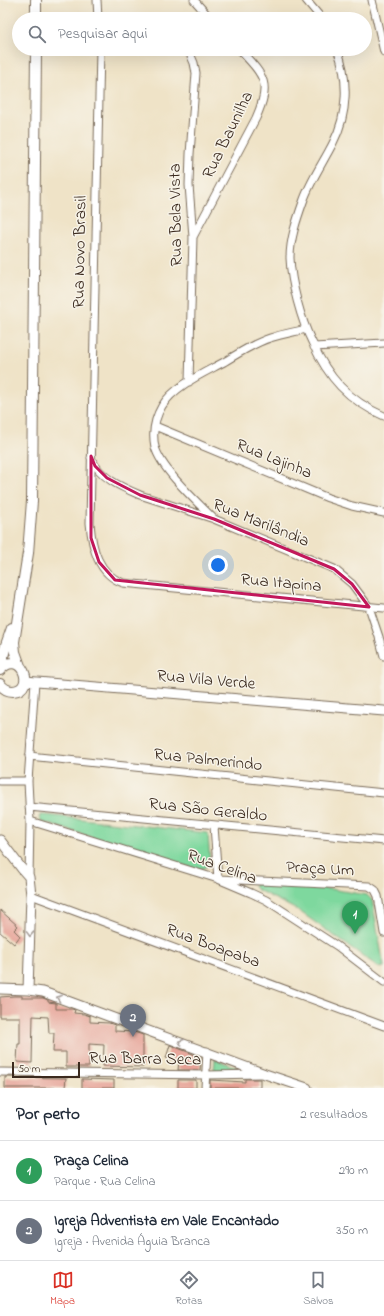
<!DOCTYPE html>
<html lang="pt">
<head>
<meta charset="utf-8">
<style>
	:root { --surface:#fff; --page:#f6f6f7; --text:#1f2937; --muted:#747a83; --line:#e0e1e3; --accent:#d93025 }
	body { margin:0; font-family:"Indie Flower",sans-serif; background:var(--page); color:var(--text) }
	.scale { position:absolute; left:12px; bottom:10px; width:68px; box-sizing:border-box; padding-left:4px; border:2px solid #3b2a1e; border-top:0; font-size:11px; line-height:14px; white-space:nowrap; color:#3b2a1e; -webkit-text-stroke:3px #f7f3e8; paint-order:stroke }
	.you { position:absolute; left:218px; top:565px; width:14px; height:14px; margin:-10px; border:3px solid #fff; border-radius:50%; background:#1a73e8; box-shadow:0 0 0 6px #1a73e833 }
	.badge { display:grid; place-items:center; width:26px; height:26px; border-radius:50%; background:var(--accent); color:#fff; font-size:13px; font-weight:700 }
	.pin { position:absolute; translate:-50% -33px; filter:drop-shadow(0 1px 2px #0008) }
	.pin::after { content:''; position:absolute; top:21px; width:14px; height:12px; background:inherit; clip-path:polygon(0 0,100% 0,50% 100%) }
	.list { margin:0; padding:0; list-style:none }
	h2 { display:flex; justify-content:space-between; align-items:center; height:52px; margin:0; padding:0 16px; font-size:17px }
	h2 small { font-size:13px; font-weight:400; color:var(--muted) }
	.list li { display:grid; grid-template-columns:26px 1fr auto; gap:12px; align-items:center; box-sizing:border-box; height:60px; padding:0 16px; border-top:1px solid var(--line) }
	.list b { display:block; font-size:15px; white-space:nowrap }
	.list p { margin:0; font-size:13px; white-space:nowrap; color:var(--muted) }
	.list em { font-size:13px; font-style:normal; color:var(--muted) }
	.icon { flex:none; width:22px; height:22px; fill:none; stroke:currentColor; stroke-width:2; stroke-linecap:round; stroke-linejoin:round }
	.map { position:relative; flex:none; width:384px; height:1088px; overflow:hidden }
	.search { position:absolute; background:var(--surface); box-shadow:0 4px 16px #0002; left:12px; right:12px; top:12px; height:44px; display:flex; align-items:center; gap:10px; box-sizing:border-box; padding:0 14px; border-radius:22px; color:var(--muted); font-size:15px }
	.sheet { height:172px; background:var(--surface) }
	nav { display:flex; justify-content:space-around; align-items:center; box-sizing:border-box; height:56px; border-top:1px solid var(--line); background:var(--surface); font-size:11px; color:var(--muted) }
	nav a { display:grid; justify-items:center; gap:2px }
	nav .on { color:var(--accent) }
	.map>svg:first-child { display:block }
	.green { fill:#7ed89e; stroke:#5c815e }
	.building { fill:#e59c91 }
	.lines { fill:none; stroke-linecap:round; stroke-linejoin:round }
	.minor-casing { stroke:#7a6b59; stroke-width:9 }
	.tertiary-casing { stroke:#7a6b59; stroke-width:11 }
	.secondary-casing { stroke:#7a6b59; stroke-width:12 }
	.minor { stroke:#fff; stroke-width:7 }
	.tertiary { stroke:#fff; stroke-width:9 }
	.secondary { stroke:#fff; stroke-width:10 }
	.oneway { stroke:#a79f9a }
	.marked { fill:none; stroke:#c2185b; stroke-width:3; stroke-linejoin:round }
	.labels { text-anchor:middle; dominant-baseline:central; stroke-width:3; stroke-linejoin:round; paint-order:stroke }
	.street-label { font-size:17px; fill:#3b2a1e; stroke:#f7f3e8 }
</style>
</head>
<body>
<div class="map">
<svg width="384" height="1088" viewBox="0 0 384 1088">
	<rect width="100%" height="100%" fill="#f7f3e8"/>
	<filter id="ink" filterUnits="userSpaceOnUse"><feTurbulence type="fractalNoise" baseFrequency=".025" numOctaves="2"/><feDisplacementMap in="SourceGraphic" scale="8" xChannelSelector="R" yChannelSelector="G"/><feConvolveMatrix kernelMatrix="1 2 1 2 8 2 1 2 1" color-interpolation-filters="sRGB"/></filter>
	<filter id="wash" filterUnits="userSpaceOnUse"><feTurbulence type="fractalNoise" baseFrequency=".012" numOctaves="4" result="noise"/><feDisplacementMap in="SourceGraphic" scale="16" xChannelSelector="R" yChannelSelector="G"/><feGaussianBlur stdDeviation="0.9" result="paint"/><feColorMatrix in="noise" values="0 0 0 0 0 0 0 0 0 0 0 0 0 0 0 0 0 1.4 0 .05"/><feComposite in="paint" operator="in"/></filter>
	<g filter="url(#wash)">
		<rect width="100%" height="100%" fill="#efe3c7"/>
		<path class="green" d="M40 815H46L208 833 210 863C207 868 201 869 196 869L42 822 39 818Z
			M255 884 331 889 367 895 372 900 384 967 380 968 299 911 256 889 254 886Z
			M215 1059 246 1071 214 1070Z"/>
		<g id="blocks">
			<path class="building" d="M0 910 18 926 14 930 20 936 14 944 0 932Z
				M14 996H22V998H43L48 1000V1002L56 1003V1009H72L75 1010 74 1013 84 1014 90 1016V1022L109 1023 115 1025V1031L134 1032 143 1035V1067L103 1066 104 1045 89 1044V1067H66V1052H53L54 1033H49L48 1017 33 1016 32 1063 17 1062 18 1044H20V1017H0V997Z
				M170 1045 201 1057 200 1070H178L179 1061 166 1058Z
				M5 1077 66 1078 65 1088H5Z
				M82 1079 114 1080V1088H82Z
				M245 1079H260V1088H210V1080L245 1082Z
				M178 1080H196V1088H178Z"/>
		</g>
	</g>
	<g filter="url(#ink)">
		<use href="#blocks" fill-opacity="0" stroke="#7a6b59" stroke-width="1"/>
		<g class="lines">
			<g class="minor-casing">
				<path id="minor" d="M97 0 98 19
					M194 0 211 19
					M306 0 322 19
					M372 0 384 52
					M100 49 90 523C92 548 98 574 123 583L384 608
					M188 49 194 63 196 73 190 154 189 185 193 237 189 382
					M337 49C349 79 348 114 333 143 323 163 310 181 303 202 297 219 290 239 290 258 291 283 301 320 312 342 328 378 348 400 384 416
					M193 237 256 118C272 82 264 76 239 49
					M314 347 384 343
					M155 426 328 498 352 506 384 513
					M91 458C100 478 121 487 140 495L214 519 334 569 352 584 369 607 379 637 384 656
					M213 518C196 501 161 469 155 447 152 433 155 418 162 406 174 386 204 373 224 362 239 353 254 343 270 338 282 334 294 332 306 329
					M29 756 384 793
					M0 781H28
					M29 807 384 841
					M30 821 218 879 251 893 266 900 337 946 384 982
					M214 826 218 879 369 886 375 890 378 896 384 933
					M29 877 30 821 28 781 35 682
					M31 895 384 1026
					M0 1072 206 1075 262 1074
					M205 1088 207 1051"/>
			</g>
			<g class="tertiary-casing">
				<path id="tertiary" d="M25 681 384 711
					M0 840 22 869 29 877 31 895 28 990
					M0 989 28 990 43 992 265 1074 307 1088"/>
			</g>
			<g class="secondary-casing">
				<path id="secondary" d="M36 19V0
					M20 666 15 652 14 642 28 553 32 501 36 49
					M0 668 6 645 12 628
					M0 670C20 647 38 689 13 691 7 691 3 688 0 684"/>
			</g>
			<use href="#minor" class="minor"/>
			<use href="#tertiary" class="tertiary"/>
			<use href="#secondary" class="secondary"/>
		</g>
		<defs><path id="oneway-chevron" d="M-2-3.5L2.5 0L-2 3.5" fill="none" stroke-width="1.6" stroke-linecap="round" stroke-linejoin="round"/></defs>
		<g class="oneway">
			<use href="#oneway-chevron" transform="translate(30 934) rotate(92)"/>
			<use href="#oneway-chevron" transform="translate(59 998) rotate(-160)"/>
			<use href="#oneway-chevron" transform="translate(181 1042) rotate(-160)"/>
		</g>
	</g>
	<path class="marked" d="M91 456 95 466 107 478 140 495 214 519 334 569 352 584 369 607 115 580 99 562 91 538Z"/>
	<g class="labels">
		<g class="street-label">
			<text transform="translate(228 135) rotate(-64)">Rua Baunilha</text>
			<text transform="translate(176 215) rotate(-91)">Rua Bela Vista</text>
			<text transform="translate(80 252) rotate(-89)">Rua Novo Brasil</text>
			<text transform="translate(274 459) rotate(22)">Rua Lajinha</text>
			<text transform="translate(261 523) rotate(22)">Rua Marilândia</text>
			<text transform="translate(281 583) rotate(5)">Rua Itapina</text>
			<text transform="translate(206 680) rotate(5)">Rua Vila Verde</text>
			<text transform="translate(208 760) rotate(6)">Rua Palmerindo</text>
			<text transform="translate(208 810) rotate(6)">Rua São Geraldo</text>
			<text transform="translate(222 867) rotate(20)">Rua Celina</text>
			<text transform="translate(320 869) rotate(3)">Praça Um</text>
			<text transform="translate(213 946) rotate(20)">Rua Boapaba</text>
			<text transform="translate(145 1059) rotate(1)">Rua Barra Seca</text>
		</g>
	</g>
</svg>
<div class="scale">50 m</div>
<div class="you"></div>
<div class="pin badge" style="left:355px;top:934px;background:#2e9e5b">1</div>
<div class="pin badge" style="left:133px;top:1037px;background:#6b7280">2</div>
<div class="search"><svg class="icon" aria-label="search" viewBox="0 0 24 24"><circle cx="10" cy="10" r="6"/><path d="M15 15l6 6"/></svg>Pesquisar aqui</div>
</div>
<section class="sheet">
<h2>Por perto<small>2 resultados</small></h2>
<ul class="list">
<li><span class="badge" style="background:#2e9e5b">1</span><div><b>Praça Celina</b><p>Parque · Rua Celina</p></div><em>290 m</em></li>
<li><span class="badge" style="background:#6b7280">2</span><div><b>Igreja Adventista em Vale Encantado</b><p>Igreja · Avenida Águia Branca</p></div><em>350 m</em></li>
</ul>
</section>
<nav>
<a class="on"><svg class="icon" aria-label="map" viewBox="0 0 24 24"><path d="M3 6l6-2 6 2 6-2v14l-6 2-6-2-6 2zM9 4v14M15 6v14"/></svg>Mapa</a>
<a><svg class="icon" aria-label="directions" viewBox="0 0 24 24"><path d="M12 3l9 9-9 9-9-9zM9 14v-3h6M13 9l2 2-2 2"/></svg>Rotas</a>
<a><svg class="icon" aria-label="saved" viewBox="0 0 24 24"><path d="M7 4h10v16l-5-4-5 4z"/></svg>Salvos</a>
</nav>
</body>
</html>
